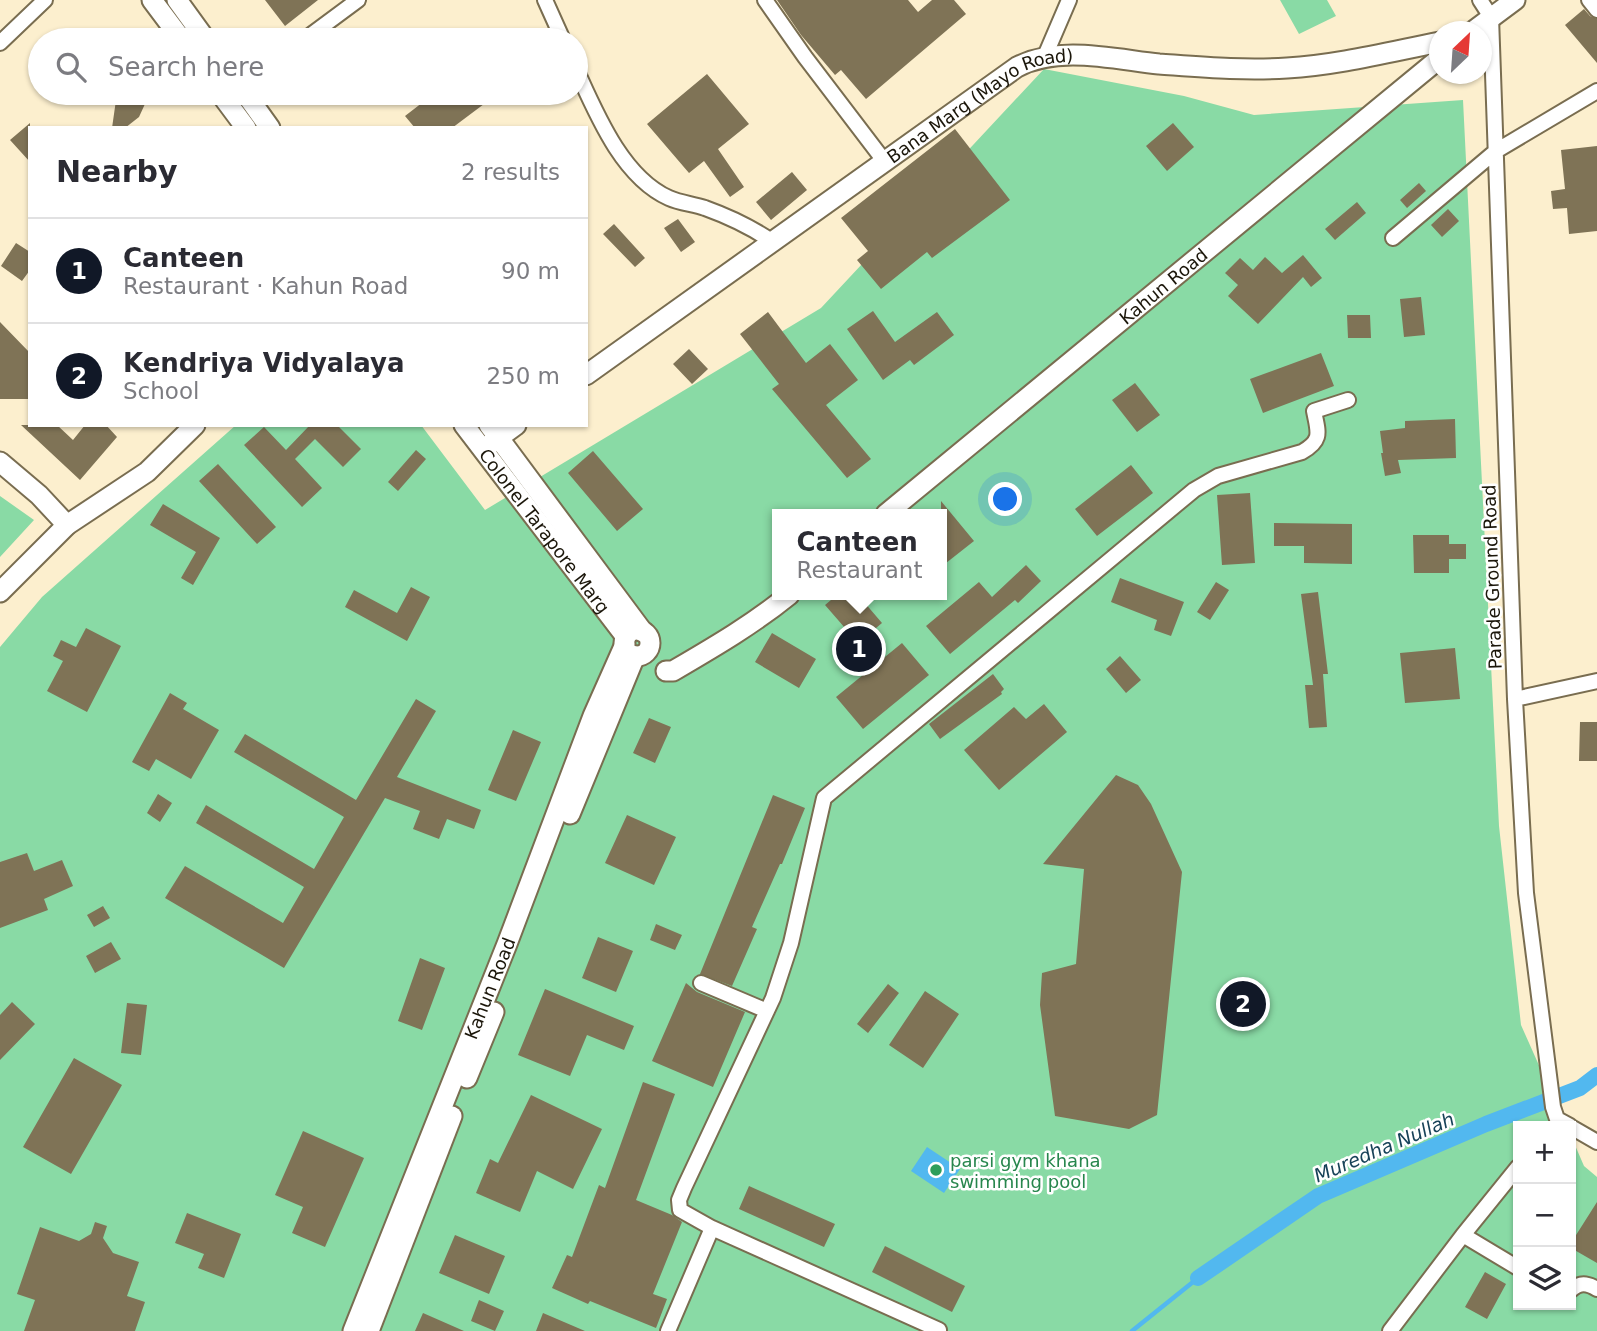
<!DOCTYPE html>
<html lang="en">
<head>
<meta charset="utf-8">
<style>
	:root { --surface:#fff; --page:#f7f7f7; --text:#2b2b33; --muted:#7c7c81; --line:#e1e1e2; --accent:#111827 }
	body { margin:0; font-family:"DejaVu Sans",sans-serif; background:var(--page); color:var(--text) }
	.controls { position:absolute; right:21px; bottom:21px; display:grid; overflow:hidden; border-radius:0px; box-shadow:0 2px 5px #0004 }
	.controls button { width:63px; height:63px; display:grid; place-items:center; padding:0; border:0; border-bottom:2px solid var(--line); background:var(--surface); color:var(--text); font:35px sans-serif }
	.compass { position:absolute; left:1429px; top:21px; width:63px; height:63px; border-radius:50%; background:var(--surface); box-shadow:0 2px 5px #0004; rotate:25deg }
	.you { position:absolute; left:1006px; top:500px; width:24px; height:24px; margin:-18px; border:5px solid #fff; border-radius:50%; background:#1a73e8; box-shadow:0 0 0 10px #1a73e833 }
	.badge { display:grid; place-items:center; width:46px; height:46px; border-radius:50%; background:var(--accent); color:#fff; font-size:23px; font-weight:700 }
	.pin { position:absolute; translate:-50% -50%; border:4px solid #fff; box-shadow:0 2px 7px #0006 }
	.popup { position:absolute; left:772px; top:509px; width:175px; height:91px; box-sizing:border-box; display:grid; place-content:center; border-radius:0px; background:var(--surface); filter:drop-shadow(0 2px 5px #0005); font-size:23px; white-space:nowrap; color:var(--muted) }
	.popup b { font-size:26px; color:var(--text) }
	.popup::after { content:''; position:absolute; left:50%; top:100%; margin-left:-14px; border:14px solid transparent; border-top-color:var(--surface) }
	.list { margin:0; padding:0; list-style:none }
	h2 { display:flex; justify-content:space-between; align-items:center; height:91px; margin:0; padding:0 28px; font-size:30px }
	h2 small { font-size:23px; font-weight:400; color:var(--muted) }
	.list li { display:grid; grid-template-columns:46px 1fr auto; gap:21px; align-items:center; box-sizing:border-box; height:105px; padding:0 28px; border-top:2px solid var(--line) }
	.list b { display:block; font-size:26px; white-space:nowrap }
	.list p { margin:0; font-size:23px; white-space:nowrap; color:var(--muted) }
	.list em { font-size:23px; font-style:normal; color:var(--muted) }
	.icon { flex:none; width:38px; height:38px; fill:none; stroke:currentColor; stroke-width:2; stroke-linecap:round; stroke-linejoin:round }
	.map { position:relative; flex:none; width:1597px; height:1331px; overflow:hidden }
	.search { position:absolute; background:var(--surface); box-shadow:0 2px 5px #0004; left:28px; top:28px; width:560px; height:77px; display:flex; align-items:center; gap:18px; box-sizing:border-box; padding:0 24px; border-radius:38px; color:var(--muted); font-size:26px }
	.panel { position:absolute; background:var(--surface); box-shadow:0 2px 5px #0004; left:28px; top:126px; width:560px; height:301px; border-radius:0px }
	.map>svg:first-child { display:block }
	.green { fill:#89daa5; fill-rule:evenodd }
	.water { fill:#52b8ef }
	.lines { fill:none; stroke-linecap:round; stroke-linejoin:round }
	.stream { stroke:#52b8ef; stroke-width:4.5 }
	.canal { stroke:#52b8ef; stroke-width:16 }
	.building { fill:#7f7356 }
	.street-casing { stroke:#796d50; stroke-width:18 }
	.secondary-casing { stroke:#796d50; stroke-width:23 }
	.street { stroke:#fff; stroke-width:14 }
	.secondary { stroke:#fff; stroke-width:19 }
	.leisure-dot { fill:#2e9e5b; stroke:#fff; stroke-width:2.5 }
	.labels { text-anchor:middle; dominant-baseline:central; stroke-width:5; stroke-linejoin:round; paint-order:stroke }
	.street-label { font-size:18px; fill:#1b160a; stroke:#fff }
	.leisure-label { font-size:18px; fill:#27864d; stroke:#fff; text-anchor:start }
	.water-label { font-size:19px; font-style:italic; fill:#174258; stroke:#fff }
</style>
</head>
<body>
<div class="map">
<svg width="1597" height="1331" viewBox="0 0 1597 1331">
	<rect width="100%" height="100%" fill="#fcefce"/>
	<path class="green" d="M1280 0H1327L1336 16 1299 34Z
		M1044 69 1184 96 1254 115 1463 100 1499 826 1521 1025 1566 1126H1518V1305H1571V1136L1584 1166 1597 1177V1331H0V647L42 597 236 425H421L485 510 821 308ZM777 514H941V595H777Z
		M0 496 34 520 0 557Z"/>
	<path class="water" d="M927 1147 960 1169 944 1193 911 1171Z"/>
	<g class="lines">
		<path class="stream" d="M1132 1331 1198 1278"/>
		<path class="canal" d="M1198 1278 1318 1196 1486 1124 1580 1088 1597 1075"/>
	</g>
	<path class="building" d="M265 0H318L285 26Z
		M777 0H908L918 12 932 0H954L966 14 866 99 841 70 835 75 801 35Z
		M1584 9 1590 16 1597 19V63L1565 25Z
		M707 74 749 124 718 149 744 187 730 197 704 161 689 173 647 124Z
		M117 93H150L139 117 125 128H112Z
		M422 93H475L484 104 452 128H415L405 116 427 99Z
		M30 123V162L10 140Z
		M1173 123 1194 147 1167 171 1146 146Z
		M955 129 1010 200 932 258 927 252 881 289 857 260 868 251 841 218Z
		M1597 146V231L1569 234 1567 208 1553 209 1551 191 1565 189 1561 150Z
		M792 172 807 190 771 220 756 202Z
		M1419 183 1426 191 1407 208 1400 200Z
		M1357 202 1366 213 1335 240 1325 229Z
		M1448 209 1459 221 1442 237 1431 225Z
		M678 219 695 242 681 252 664 228Z
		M614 224 645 258 635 267 603 234Z
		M16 243 30 252V270L22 281 1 266Z
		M1303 255 1322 278 1311 287 1303 277 1258 324 1228 296 1238 285 1225 273 1240 258 1253 270 1265 257 1282 273Z
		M1421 297 1425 335 1404 337 1400 299Z
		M873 311 895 342 937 312 954 335 914 365 910 360 883 380 847 329Z
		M768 312 806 363 830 344 858 380 826 405 871 459 847 478 772 389 779 384 740 334Z
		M1347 315H1370L1371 338H1348Z
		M0 322 30 353V399H0Z
		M689 349 708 369 692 384 673 364Z
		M1321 353 1334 386 1263 413 1250 379Z
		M1135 383 1160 415 1137 432 1112 400Z
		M1455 419 1456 458 1398 460 1401 473 1385 476 1381 453H1383L1380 431 1405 428V421Z
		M21 425H57L73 440 85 425H106L117 437 80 480Z
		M310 425H337L361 449 343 467 315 439 295 459 322 488 302 507 244 445 264 427 286 450Z
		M416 450 426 459 398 491 388 482Z
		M593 451 643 509 617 531 568 473Z
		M218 464 276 527 257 544 199 481Z
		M1131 465 1153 493 1097 536 1075 509Z
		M1250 493 1255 563 1222 565 1217 495Z
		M941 501 974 541 941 567Z
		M163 504 220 538 193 585 181 578 196 552 150 525Z
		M1274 523 1352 524V564L1304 563V546H1274Z
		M1413 535H1449V544H1466V559H1449V573H1414Z
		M1026 565 1041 581 1018 603 1015 600 950 654 926 626 979 582 992 597Z
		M1120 578 1184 602 1171 636 1154 630 1157 620 1111 602Z
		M1216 582 1229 590 1210 620 1197 612Z
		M411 587 430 597 407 641 345 607 354 590 397 613Z
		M1318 592 1328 674H1323L1327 727 1309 728 1305 685H1313L1301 594Z
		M837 595H858L882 623 858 643 825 605Z
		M86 628 121 646 87 712 47 691 63 661 53 656 61 640 76 647Z
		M772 633 816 659 799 688 755 662Z
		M902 643 929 675 863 729 836 697Z
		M1455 648 1460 699 1405 703 1400 653Z
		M1120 656 1141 680 1126 693 1106 669Z
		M993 674 1004 689 1001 692 1002 694 940 739 929 724Z
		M170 693 187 703 183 709 219 730 191 779 156 759 149 771 132 762Z
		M416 699 436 711 397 777 481 810 474 829 447 819 439 839 413 829 420 811 385 798 284 968 165 898 185 866 283 923 304 887 196 823 206 805 314 869 344 817 234 752 245 734 356 800Z
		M1044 704 1067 732 999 790 964 750 1014 707 1026 719Z
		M649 718 671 727 655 763 633 753Z
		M1580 722H1597V761H1579Z
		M513 730 541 742 516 801 488 790Z
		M1116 775 1138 785 1151 804 1182 872 1157 1115 1129 1129 1055 1116 1040 1005 1042 973 1076 964 1084 869 1043 864Z
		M158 794 172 803 160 822 147 813Z
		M773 795 805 808 782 864H780L752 927 757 929 732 986 700 974Z
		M627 815 676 837 654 885 605 863Z
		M27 853 34 871 62 860 73 886 44 899 48 910 0 928V862Z
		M103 906 110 918 94 927 87 915Z
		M656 924 682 935 675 950 650 940Z
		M598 937 633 951 616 992 582 978Z
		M111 942 121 959 95 973 86 956Z
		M420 958 445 968 422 1030 398 1021Z
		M686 983 697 992 745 1012 713 1087 652 1061Z
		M888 984 899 993 868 1033 857 1024Z
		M545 989 634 1026 624 1050 587 1035 570 1076 518 1055Z
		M925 991 959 1014 923 1068 889 1045Z
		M12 1002 35 1024 0 1060V1015Z
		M127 1003 147 1005 141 1055 121 1053Z
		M74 1058 122 1085 71 1174 23 1147Z
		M643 1082 675 1094 636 1200 672 1215 682 1222 653 1294 667 1299 656 1328 590 1301 588 1304 552 1288 567 1255 572 1257 599 1185 605 1188Z
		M531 1095 602 1129 573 1189 537 1171 520 1212 476 1193 490 1159 498 1163Z
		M303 1131 364 1158 325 1247 292 1233 303 1207 275 1195Z
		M749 1186 835 1224 824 1247 739 1209Z
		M1597 1202V1263L1571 1248V1243Z
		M187 1213 241 1234 224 1278 198 1268 204 1254 175 1243Z
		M95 1222 107 1226 103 1238 113 1253 139 1262 127 1296 145 1302 135 1331H24L35 1300 17 1294 40 1227 79 1241 91 1234Z
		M455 1235 505 1256 489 1294 439 1273Z
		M885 1246 965 1286 952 1312 872 1272Z
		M1485 1272 1506 1284 1487 1319 1465 1307Z
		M479 1300 504 1311 495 1331 471 1321Z
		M423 1313 464 1331H415Z
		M543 1313 585 1331H536Z"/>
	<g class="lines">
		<g class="street-casing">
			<path id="street" d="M545 0 563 40
				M765 0 805 57 885 162
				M1480 0 1491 17 1515 699 1526 893 1553 1107 1557 1119 1570 1126
				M1589 0 1597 10
				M304 40 358 0
				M0 43 45 0
				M1045 56 1069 0
				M576 69C596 113 622 177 669 198 680 203 693 204 705 208 730 217 751 227 773 242
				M1393 238 1496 151 1597 91
				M1515 699 1597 681
				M701 983 767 1011
				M1571 1127 1597 1142
				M1463 1235 1518 1268
				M1571 1290C1580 1282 1587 1283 1597 1289
				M939 1330 712 1228 680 1210 679 1200 684 1188 773 998 791 943 824 798 1194 490 1218 476 1302 452C1323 440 1318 432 1314 411L1348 400
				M668 1331 712 1228
				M1390 1331 1463 1235 1518 1167"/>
		</g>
		<g class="secondary-casing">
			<g id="secondary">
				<path d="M152 0 182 40"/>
				<path d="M177 0 206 40"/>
				<path d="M1472 32 1515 0"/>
				<path d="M220 93 246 128"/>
				<path d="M245 93 270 128"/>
				<path id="s1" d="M586 375 1017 67C1059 45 1113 59 1159 64 1201 67 1244 71 1287 68 1338 65 1389 52 1440 42"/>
				<path id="s2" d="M464 425 626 637"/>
				<path d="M489 425 643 632"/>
				<path d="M489 445 516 425"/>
				<path d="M0 462 39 495 67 525"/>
				<path id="s3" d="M886 514 1440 58"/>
				<path d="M0 592 67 525 147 472 195 425"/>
				<circle cx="637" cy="643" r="13"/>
				<path d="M666 671H673C714 647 752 625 789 595"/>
				<path d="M570 814 635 656"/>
				<path d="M467 1078 494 1012"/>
				<path id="s4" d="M353 1331 507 944 593 716 625 644"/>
				<path d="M369 1331 452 1116"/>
			</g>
		</g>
		<use href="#street" class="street"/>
		<use href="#secondary" class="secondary"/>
	</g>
	<circle class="leisure-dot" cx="936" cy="1170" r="7"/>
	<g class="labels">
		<g class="street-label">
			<text stroke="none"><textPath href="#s1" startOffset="480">Bana Marg (Mayo Road)</textPath></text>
			<text stroke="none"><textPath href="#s3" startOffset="359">Kahun Road</textPath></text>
			<text stroke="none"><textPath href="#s2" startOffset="133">Colonel Tarapore Marg</textPath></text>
			<text transform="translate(1492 577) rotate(-92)">Parade Ground Road</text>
			<text stroke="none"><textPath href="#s4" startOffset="369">Kahun Road</textPath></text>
		</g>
		<g class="leisure-label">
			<text x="950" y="1160">parsi gym khana<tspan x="950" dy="21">swimming pool</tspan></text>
		</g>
		<g class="water-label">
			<text transform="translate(1384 1147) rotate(-23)">Muredha Nullah</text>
		</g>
	</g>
</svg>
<div class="controls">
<button>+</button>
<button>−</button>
<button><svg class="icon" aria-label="layers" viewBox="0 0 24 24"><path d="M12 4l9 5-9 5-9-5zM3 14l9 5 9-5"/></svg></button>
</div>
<svg class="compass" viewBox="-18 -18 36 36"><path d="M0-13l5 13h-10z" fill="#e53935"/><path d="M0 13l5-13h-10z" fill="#7c7c81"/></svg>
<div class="you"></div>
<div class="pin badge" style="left:859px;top:649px">1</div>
<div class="popup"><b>Canteen</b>Restaurant</div>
<div class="pin badge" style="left:1243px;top:1004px">2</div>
<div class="search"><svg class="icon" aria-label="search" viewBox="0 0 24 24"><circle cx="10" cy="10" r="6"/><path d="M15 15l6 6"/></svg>Search here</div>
<section class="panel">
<h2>Nearby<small>2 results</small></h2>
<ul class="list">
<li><span class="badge">1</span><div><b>Canteen</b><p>Restaurant · Kahun Road</p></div><em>90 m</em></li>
<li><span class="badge">2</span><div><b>Kendriya Vidyalaya</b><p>School</p></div><em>250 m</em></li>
</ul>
</section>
</div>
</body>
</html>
